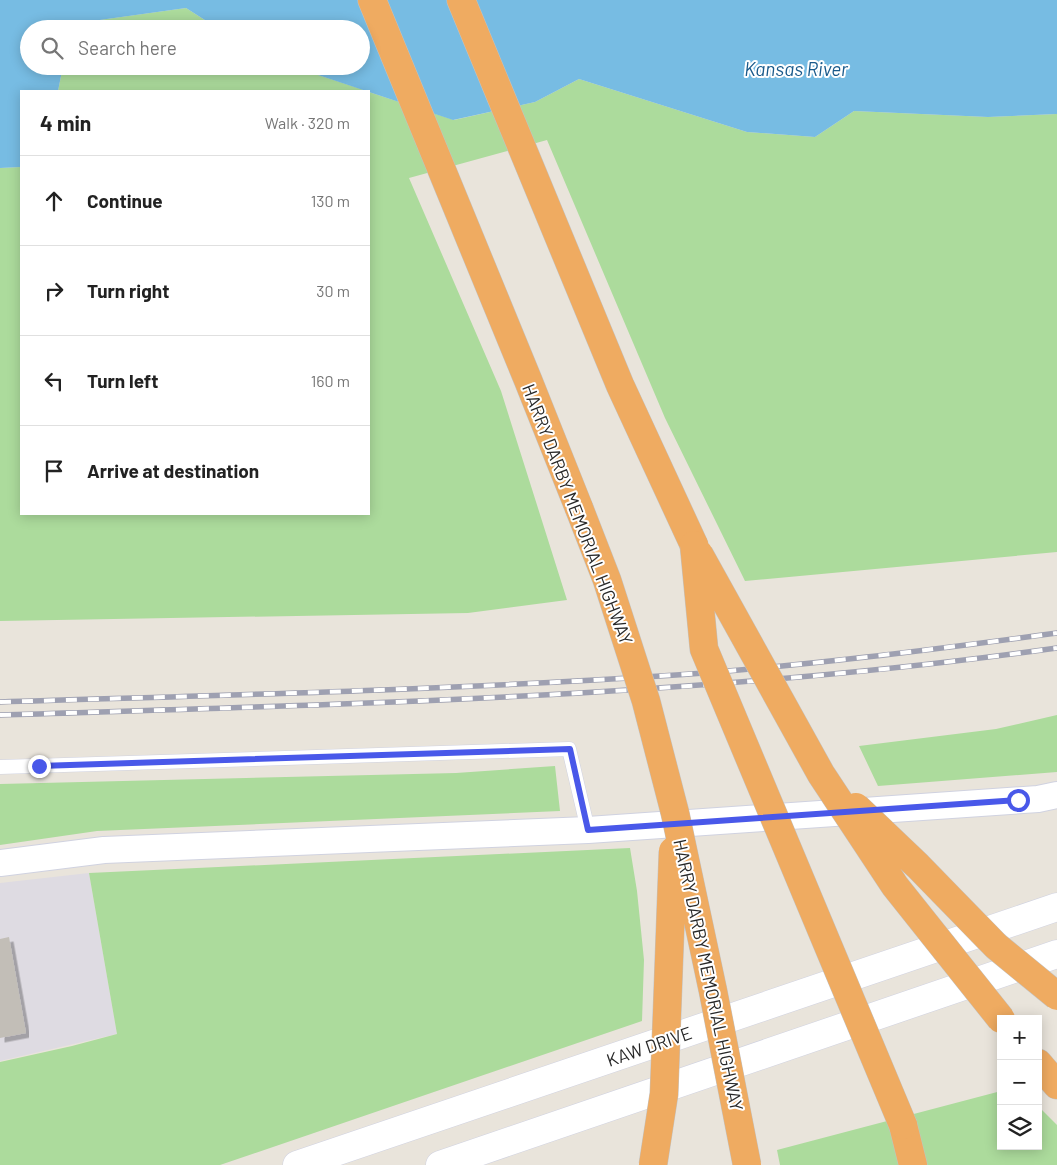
<!DOCTYPE html>
<html lang="en">
<head>
<meta charset="utf-8">
<style>
	:root { --surface:#fff; --page:#f6f6f6; --text:#222; --muted:#767676; --line:#e0e0e0 }
	body { margin:0; font-family:Barlow,sans-serif; background:var(--page); color:var(--text) }
	.controls { position:absolute; right:15px; bottom:15px; display:grid; overflow:hidden; border-radius:0px; box-shadow:0 2px 12px #0003 }
	.controls button { width:45px; height:45px; display:grid; place-items:center; padding:0; border:0; border-bottom:1px solid var(--line); background:var(--surface); color:var(--text); font:25px sans-serif }
	.stop { position:absolute; width:15px; height:15px; margin:-11px; border:4px solid #4958e9; border-radius:50%; background:#fff }
	.stop.end { background:#4958e9; border-color:#fff; box-shadow:0 1px 5px #0008 }
	.list { margin:0; padding:0; list-style:none }
	h2 { display:flex; justify-content:space-between; align-items:center; height:65px; margin:0; padding:0 20px; font-size:21px }
	h2 small { font-size:16px; font-weight:400; color:var(--muted) }
	.list li { display:grid; grid-template-columns:32px 1fr auto; gap:15px; align-items:center; box-sizing:border-box; height:90px; padding:0 20px; border-top:1px solid var(--line) }
	.list b { display:block; font-size:19px; white-space:nowrap }
	.list em { font-size:16px; font-style:normal; color:var(--muted) }
	.icon { flex:none; width:28px; height:28px; fill:none; stroke:currentColor; stroke-width:2; stroke-linecap:round; stroke-linejoin:round }
	.map { position:relative; flex:none; width:1057px; height:1165px; overflow:hidden }
	.search { position:absolute; background:var(--surface); box-shadow:0 2px 12px #0003; left:20px; top:20px; width:350px; height:55px; display:flex; align-items:center; gap:12px; box-sizing:border-box; padding:0 18px; border-radius:28px; color:var(--muted); font-size:19px }
	.panel { position:absolute; background:var(--surface); box-shadow:0 2px 12px #0003; left:20px; top:90px; width:350px; height:425px; border-radius:0px }
	.map>svg:first-child { display:block }
	.industrial { fill:#dedbe2 }
	.green { fill:#acdb9c }
	.water { fill:#77bce3 }
	.building { fill:#c2beb7; filter:url(#shadow) }
	.lines { fill:none; stroke-linecap:round; stroke-linejoin:round }
	.lane-casing { stroke:#d0d2e0; stroke-width:15 }
	.street-casing { stroke:#d0d2e0; stroke-width:28 }
	.secondary-casing { stroke:#d0d2e0; stroke-width:29 }
	.highway-casing { stroke:#c3c3c3; stroke-width:29 }
	.lane { stroke:#fff; stroke-width:14 }
	.street { stroke:#fff; stroke-width:26 }
	.secondary { stroke:#fff; stroke-width:28 }
	.highway { stroke:#efab61; stroke-width:28 }
	.rail-casing { stroke:#9ea0b1; stroke-width:5.5 }
	.rail { stroke:#fff; stroke-width:4; stroke-dasharray:11; stroke-linecap:butt }
	.highway-bridge-casing { stroke:#c3c3c3; stroke-width:29; stroke-linecap:butt }
	.highway-bridge { stroke:#efab61; stroke-width:28 }
	.route { stroke:#4958e9; stroke-width:6 }
	.labels { text-anchor:middle; dominant-baseline:central; stroke-width:4; stroke-linejoin:round; paint-order:stroke }
	.street-label { font-size:18px; fill:#282828; stroke:#fff }
	.water-label { font-size:19px; font-style:italic; fill:#195a8b; stroke:#fff }
</style>
</head>
<body>
<div class="map">
<svg width="1057" height="1165" viewBox="0 0 1057 1165">
	<defs>
		<filter id="shadow"><feDropShadow dx="4.5" dy="4.5" stdDeviation="0" flood-color="#0004"/></filter>
	</defs>
	<rect width="100%" height="100%" fill="#e9e4db"/>
	<path class="industrial" d="M89 873 117 1034 0 1061V883Z"/>
	<path class="green" d="M186 8 219 29H69L70 24Z
		M63 66H291L367 91H58Z
		M579 79 747 132 815 137 854 111 988 117 1057 114V552L745 581 665 418 547 140 409 178 501 391 567 600 468 613 0 621V168L21 167V514H369V92L454 120 535 102Z
		M1057 715V772L878 786 859 746 996 729Z
		M555 766 560 811 97 831 0 845V784L456 773Z
		M630 848 637 891 644 960 642 1021 220 1165H0V1062L72 1046 117 1034 89 873Z
		M1001 1091V1146H1038V1106L1057 1125V1165H780L777 1150Z"/>
	<path class="water" d="M0 0H1057V114L988 117 854 111 815 137 747 132 579 79 535 102 453 120 291 66H361V29H219L186 8 71 24 69 29H29V66H63L58 91H21V167L0 168Z"/>
	<path class="building" d="M9 937 26 1033 0 1038V939Z"/>
	<g class="lines">
		<g class="lane-casing">
			<path id="lane" d="M0 767 569 749 588 830"/>
		</g>
		<g class="street-casing">
			<path id="street" d="M0 863 104 850 588 830 1038 799 1057 795"/>
		</g>
		<g class="secondary-casing">
			<path id="secondary" d="M297 1165 1057 907
				M440 1165 1057 954"/>
		</g>
		<g class="highway-casing">
			<path id="highway" d="M372 0 528 380 579 508
				M461 0 620 385 694 545
				M1038 1063 1057 1085
				M903 1125 913 1165"/>
		</g>
		<use href="#lane" class="lane"/>
		<use href="#street" class="street"/>
		<use href="#secondary" class="secondary"/>
		<use href="#highway" class="highway"/>
		<g class="rail-casing">
			<path id="rail" d="M0 702C225 695 451 690 676 675 803 666 930 650 1057 633
				M0 715C353 704 707 697 1057 648"/>
		</g>
		<use href="#rail" class="rail"/>
		<g class="highway-bridge-casing">
			<path id="highway-bridge" d="M579 508 607 580 646 701 675 813 713 991 747 1165
				M694 545 704 649 903 1125
				M699 554 821 774 895 886 1001 1019
				M856 807 918 866 996 946 1057 996
				M653 1165 664 1094 673 851"/>
		</g>
		<use href="#highway-bridge" class="highway-bridge"/>
	</g>
	<g class="lines">
		<path class="route" d="M39 766 570 749 588 830 1018 800"/>
	</g>
	<g class="labels">
		<g class="street-label">
			<text transform="translate(578 514) rotate(69)">HARRY DARBY MEMORIAL HIGHWAY</text>
			<text transform="translate(709 975) rotate(78)">HARRY DARBY MEMORIAL HIGHWAY</text>
			<text transform="translate(649 1046) rotate(-19)">KAW DRIVE</text>
		</g>
		<g class="water-label">
			<text x="796" y="68">Kansas River</text>
		</g>
	</g>
</svg>
<div class="controls">
<button>+</button>
<button>−</button>
<button><svg class="icon" aria-label="layers" viewBox="0 0 24 24"><path d="M12 4l9 5-9 5-9-5zM3 14l9 5 9-5"/></svg></button>
</div>
<div class="stop" style="left:1018px;top:800px"></div>
<div class="stop end" style="left:39px;top:766px"></div>
<div class="search"><svg class="icon" aria-label="search" viewBox="0 0 24 24"><circle cx="10" cy="10" r="6"/><path d="M15 15l6 6"/></svg>Search here</div>
<section class="panel">
<h2>4 min<small>Walk · 320 m</small></h2>
<ul class="list">
<li><svg class="icon" aria-label="ahead" viewBox="0 0 24 24"><path d="M12 20V5M6 11l6-6 6 6"/></svg><div><b>Continue</b></div><em>130 m</em></li>
<li><svg class="icon" aria-label="right" viewBox="0 0 24 24"><path d="M7 20v-9h11M14 6l5 5-5 5"/></svg><div><b>Turn right</b></div><em>30 m</em></li>
<li><svg class="icon" aria-label="left" viewBox="0 0 24 24"><path d="M17 20v-9H6M10 6l-5 5 5 5"/></svg><div><b>Turn left</b></div><em>160 m</em></li>
<li><svg class="icon" aria-label="arrive" viewBox="0 0 24 24"><path d="M6 21V4h12l-3 4 3 4H6"/></svg><div><b>Arrive at destination</b></div></li>
</ul>
</section>
</div>
</body>
</html>
